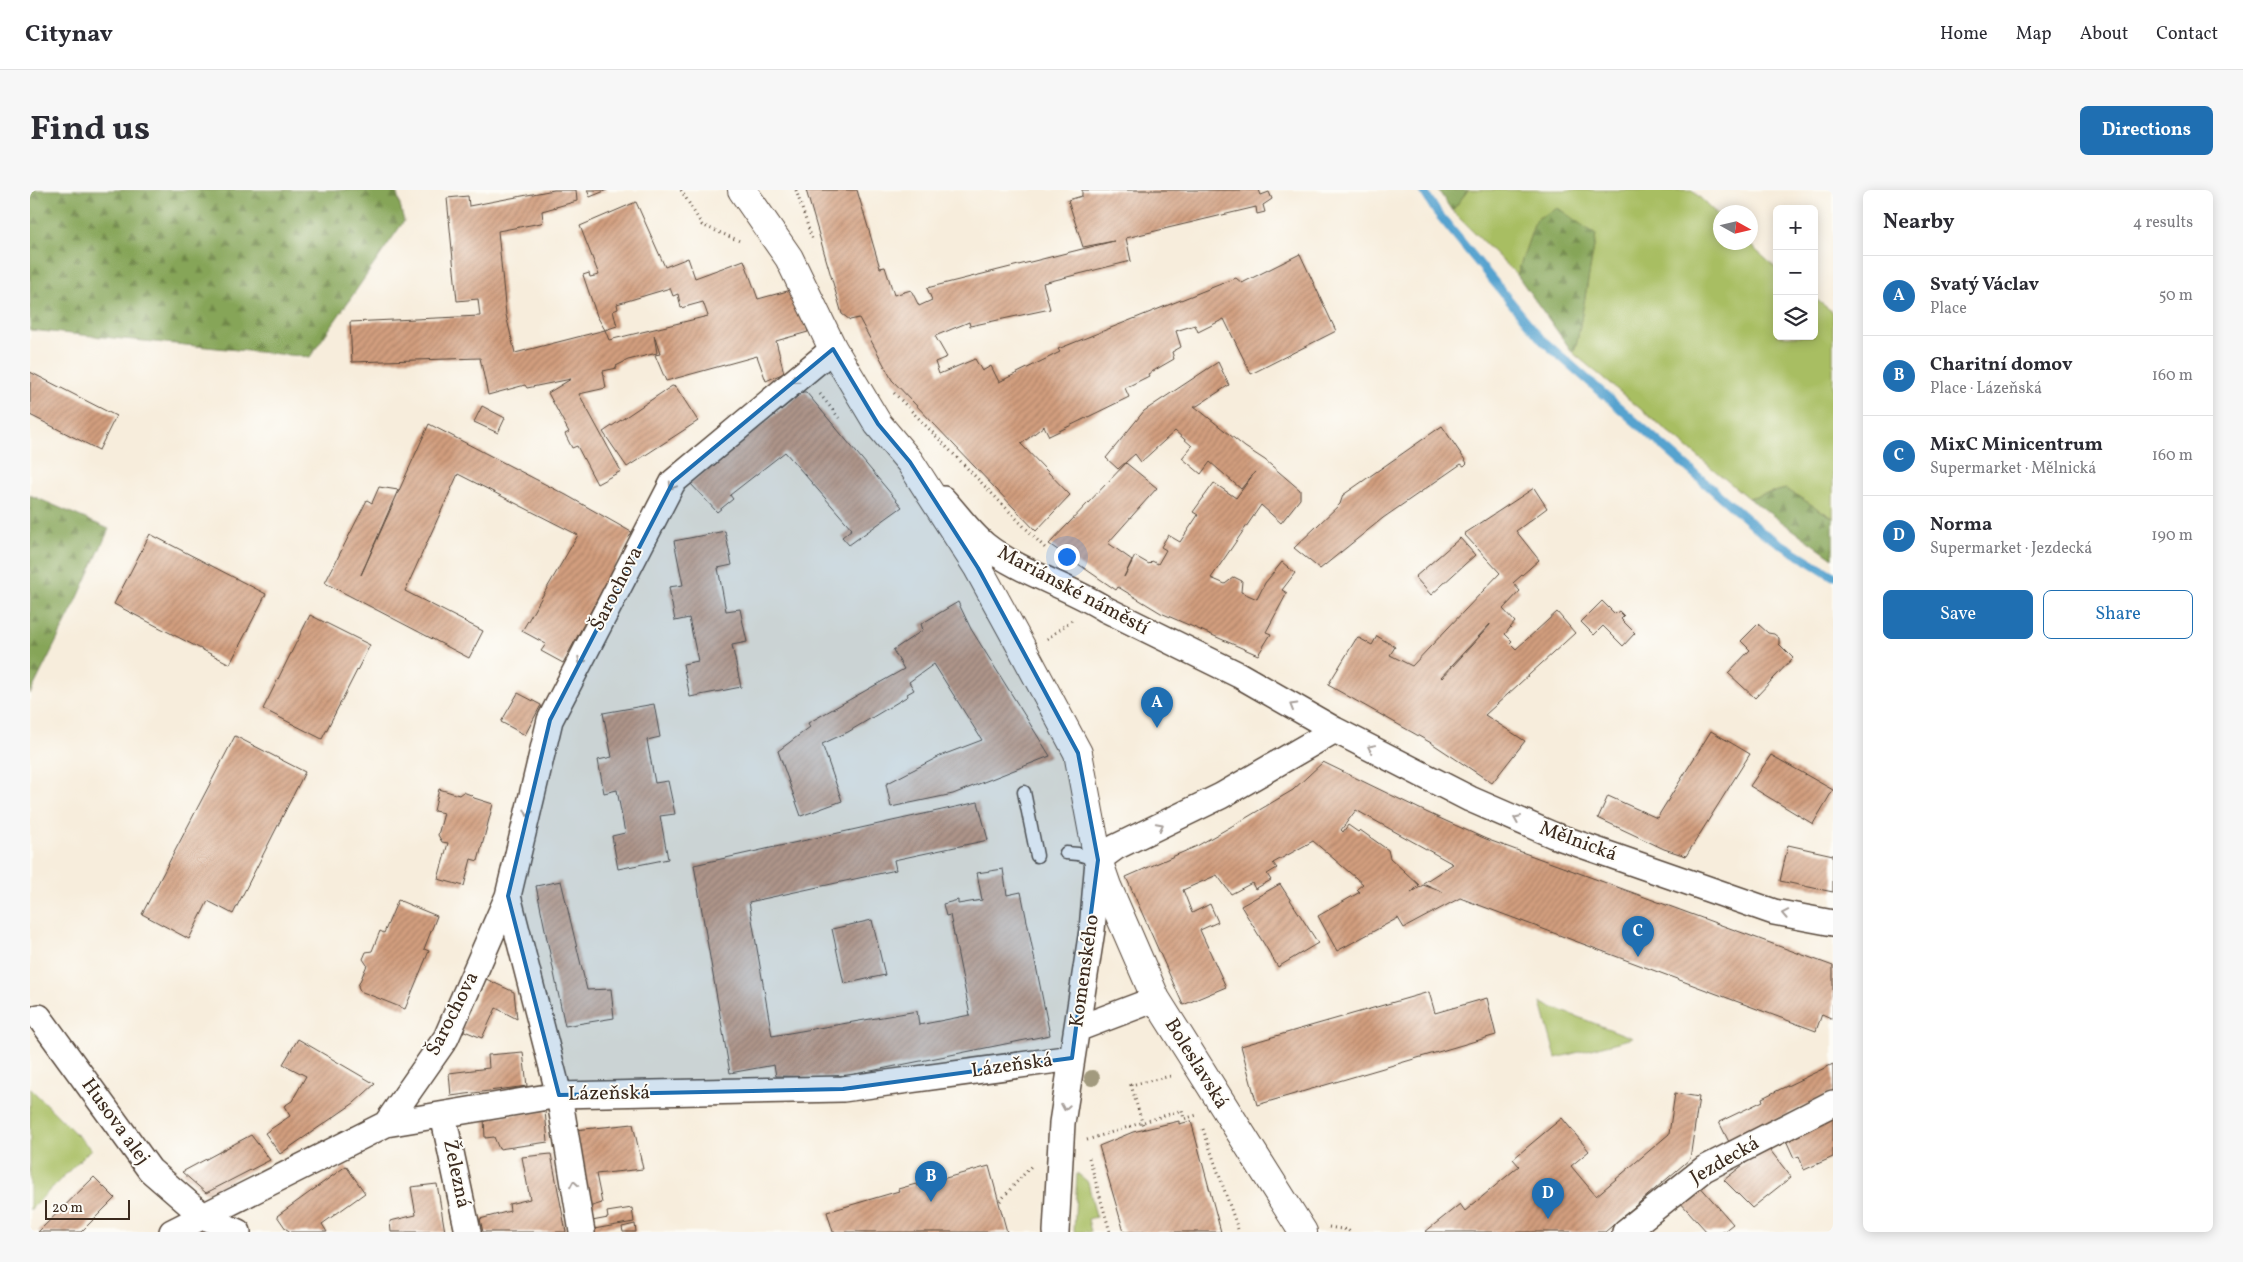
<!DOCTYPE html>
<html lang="en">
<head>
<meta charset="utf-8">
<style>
	:root { --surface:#fff; --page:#f7f7f7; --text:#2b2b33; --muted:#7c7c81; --line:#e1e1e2; --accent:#1f6fb2 }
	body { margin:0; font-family:Vollkorn,serif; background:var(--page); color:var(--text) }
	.controls { position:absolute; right:15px; top:15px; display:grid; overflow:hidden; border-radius:8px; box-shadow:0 2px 12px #0003 }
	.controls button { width:45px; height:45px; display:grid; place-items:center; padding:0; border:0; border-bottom:1px solid var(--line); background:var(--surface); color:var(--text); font:25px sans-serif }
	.compass { position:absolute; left:1683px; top:15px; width:45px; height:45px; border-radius:50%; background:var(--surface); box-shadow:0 2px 12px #0003; rotate:98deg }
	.scale { position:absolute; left:15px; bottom:12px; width:85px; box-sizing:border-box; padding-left:5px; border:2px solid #3b2a1e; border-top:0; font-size:14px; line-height:18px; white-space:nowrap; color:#3b2a1e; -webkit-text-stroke:4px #fdfcf7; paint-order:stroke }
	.you { position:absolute; left:1036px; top:366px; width:18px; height:18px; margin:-12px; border:4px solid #fff; border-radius:50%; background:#1a73e8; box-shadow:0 0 0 8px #1a73e833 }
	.badge { display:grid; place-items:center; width:32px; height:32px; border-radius:50%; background:var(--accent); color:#fff; font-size:16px; font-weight:700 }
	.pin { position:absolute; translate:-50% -41px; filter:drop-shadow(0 1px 2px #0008) }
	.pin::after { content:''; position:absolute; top:26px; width:18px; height:15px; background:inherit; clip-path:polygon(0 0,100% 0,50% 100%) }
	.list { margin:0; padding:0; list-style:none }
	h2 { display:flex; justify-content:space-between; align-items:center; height:65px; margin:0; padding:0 20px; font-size:21px }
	h2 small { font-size:16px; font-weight:400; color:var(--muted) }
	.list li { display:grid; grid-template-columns:32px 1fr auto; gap:15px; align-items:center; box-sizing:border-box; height:80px; padding:0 20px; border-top:1px solid var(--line) }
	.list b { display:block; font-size:19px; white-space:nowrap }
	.list p { margin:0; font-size:16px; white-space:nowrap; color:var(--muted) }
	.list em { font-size:16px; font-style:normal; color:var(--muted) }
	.actions { display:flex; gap:10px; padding:15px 20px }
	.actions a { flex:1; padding:11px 0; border:1px solid var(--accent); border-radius:8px; text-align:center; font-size:18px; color:var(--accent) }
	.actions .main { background:var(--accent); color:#fff }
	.icon { flex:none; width:28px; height:28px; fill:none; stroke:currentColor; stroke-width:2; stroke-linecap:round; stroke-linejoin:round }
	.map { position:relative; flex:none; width:1803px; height:1042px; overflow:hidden; border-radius:8px }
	header { display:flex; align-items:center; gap:30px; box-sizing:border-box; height:70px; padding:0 25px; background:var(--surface); border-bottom:1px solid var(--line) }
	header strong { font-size:24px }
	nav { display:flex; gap:28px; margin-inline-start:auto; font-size:18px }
	.intro { display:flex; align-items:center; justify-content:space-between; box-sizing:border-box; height:120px; padding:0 30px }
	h1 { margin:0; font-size:35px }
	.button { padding:12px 22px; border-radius:8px; background:var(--accent); color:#fff; font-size:18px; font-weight:700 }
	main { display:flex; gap:30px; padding:0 30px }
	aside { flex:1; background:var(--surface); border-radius:8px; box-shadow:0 2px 12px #0003 }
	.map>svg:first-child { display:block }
	.grass { fill:#a8be62; stroke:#727440 }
	.forest { fill:url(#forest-firs); stroke:#60683b }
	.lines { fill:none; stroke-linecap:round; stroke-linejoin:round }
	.stream { stroke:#56a3cf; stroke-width:9 }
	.building { fill:url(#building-hatch); fill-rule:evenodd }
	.lane-casing { stroke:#57473a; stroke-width:15 }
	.street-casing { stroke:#57473a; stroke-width:28 }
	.secondary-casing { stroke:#57473a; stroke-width:30 }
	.path { stroke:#57473a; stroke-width:3; stroke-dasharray:1 4; stroke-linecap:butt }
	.lane { stroke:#fff; stroke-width:12 }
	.street { stroke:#fff; stroke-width:25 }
	.secondary { stroke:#fff; stroke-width:28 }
	.tree { fill:#a29a7e }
	.oneway { stroke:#a79f9a }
	.marked { fill:#1f6fb2; fill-opacity:0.2; stroke:#1f6fb2; stroke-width:4; stroke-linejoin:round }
	.labels { text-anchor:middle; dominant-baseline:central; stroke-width:4; stroke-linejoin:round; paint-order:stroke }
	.street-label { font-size:20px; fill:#3b2a1e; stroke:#fdfcf7 }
</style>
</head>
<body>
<header>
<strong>Citynav</strong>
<nav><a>Home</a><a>Map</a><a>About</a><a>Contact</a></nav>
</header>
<div class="intro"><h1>Find us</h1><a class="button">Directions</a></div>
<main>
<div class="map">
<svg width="1803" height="1042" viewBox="0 0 1803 1042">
	<defs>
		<pattern id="forest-firs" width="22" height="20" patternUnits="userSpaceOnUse" patternTransform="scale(1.25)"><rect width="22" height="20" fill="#86a558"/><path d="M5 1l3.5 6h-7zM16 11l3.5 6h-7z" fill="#6f8748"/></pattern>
		<pattern id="building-hatch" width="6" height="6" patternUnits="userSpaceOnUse" patternTransform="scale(1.25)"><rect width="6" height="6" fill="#d29e7e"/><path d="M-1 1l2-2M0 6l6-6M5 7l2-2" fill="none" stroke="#ac8167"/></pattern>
	</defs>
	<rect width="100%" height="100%" fill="#fdfcf7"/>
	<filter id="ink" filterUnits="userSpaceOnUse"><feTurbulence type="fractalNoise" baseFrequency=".02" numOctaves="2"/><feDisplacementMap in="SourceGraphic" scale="10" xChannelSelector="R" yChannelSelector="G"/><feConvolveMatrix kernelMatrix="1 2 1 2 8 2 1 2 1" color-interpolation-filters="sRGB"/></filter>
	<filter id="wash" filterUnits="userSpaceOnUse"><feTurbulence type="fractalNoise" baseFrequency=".0096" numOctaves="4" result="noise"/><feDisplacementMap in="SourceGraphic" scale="20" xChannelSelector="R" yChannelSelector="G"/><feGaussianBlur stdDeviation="1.12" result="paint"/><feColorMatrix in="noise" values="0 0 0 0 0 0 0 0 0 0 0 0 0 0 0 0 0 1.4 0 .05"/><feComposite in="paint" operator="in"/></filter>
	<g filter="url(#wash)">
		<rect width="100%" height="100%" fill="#f7eddc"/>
		<path class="grass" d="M1438 0H1662L1690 27V52L1718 53 1747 79V146H1784V108L1803 122V328L1756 299 1718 308 1543 163 1547 152 1566 45 1506 29 1487 85 1422 21Z
			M1511 813 1603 848 1526 868Z
			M0 898 61 959 0 1020Z
			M1047 983 1058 992 1066 1027 1058 1029 1061 1042H1044Z"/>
		<path class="forest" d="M0 0H366L374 31 280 167 0 140Z
			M1408 0H1438L1422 21Z
			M1528 18 1566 45 1547 152 1543 163 1487 85 1506 29Z
			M1756 299 1803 328V368L1718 308Z
			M0 305 79 339 46 412 0 504Z"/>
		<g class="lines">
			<path class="stream" d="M1393 0 1406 21 1511 149 1730 341 1803 386"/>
		</g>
		<g id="blocks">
			<path class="building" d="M524 0H546L547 11 512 21 513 31 511 33 468 41 476 125 485 163 575 140 579 150 678 126 673 112 651 118 648 104 643 106 640 98 587 114 588 119 583 121 587 136 575 140 567 126 553 85 559 83 560 87 569 85 550 36 606 12 635 77 658 68 665 88 714 70 728 109 765 99 778 142 746 151 754 183 736 191 727 166 636 191 625 165 630 164 624 145 627 163 598 170 586 176 587 178 573 181 576 198 549 204 591 281 567 294 547 256 542 258 535 244 539 242 518 203 541 189 497 198 495 195 458 205 450 168 322 172 320 132 450 126 448 109 427 111 417 8 438 6 439 16Z
				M557 0H577L560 7Z
				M776 0H827L850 78 855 77 864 105 881 100 889 116 902 110 897 98 1084 51 1053 57 1038 10 1052 6V0H1229L1231 5 1239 2 1242 9 1233 15 1235 22 1227 24 1226 17 1096 48 1101 71 1013 93 1020 119 940 136 939 132 905 146 917 167 905 172 909 184 945 169 952 181 961 176 969 192 1030 162 1028 159 1206 88 1212 93 1270 64 1306 141 1221 184 1194 129 1168 142 1165 135 1146 141 1151 157 1142 162 1144 169 1118 184 1119 186 1095 198 1099 207 1019 246 1014 236 991 254 1040 305 1006 341 862 190 829 128 820 130 812 124Z
				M1188 172 1199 195 1167 216H1164L1215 257 1235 270 1270 300V309L1251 333 1231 315 1181 388 1195 394 1204 387 1212 391 1211 402 1227 409 1235 393 1252 372 1265 383 1252 400 1257 403 1236 442 1241 444 1228 465 1131 423 1088 397 1086 400 1019 354 1096 273 1127 298 1078 353 1102 370 1094 387 1105 366 1119 374 1122 371 1128 374 1136 360 1131 357 1138 345 1150 352 1168 325 1163 322 1184 293 1206 308 1225 282 1211 299 1180 272 1171 284 1152 268 1162 256 1145 241 1111 272 1105 264 1088 279 1076 268 1114 221Z
				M0 182 86 226 69 260 0 225Z
				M642 196 646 197 668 231 597 277 573 242Z
				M773 202H776L872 317 819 355 812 347 822 339 755 262 700 305 703 309 687 322 660 293Z
				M452 216 475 228 468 243 444 232Z
				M399 234 536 305 603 343 533 473 511 461 516 454 492 441 548 345 428 284 375 401 453 441 439 468 295 393 337 310 342 313 349 297 368 300 331 385Z
				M1412 236 1437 273 1434 276 1431 274 1353 328 1290 379 1264 358 1310 314 1313 305Z
				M1504 298 1517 318 1486 341 1509 370 1483 393 1490 401 1473 419 1485 432 1475 444 1482 451 1480 453 1486 459 1527 422 1545 443 1455 525 1495 551 1462 593 1403 554 1298 495 1326 449 1329 448 1342 455 1347 446 1365 457 1360 465 1382 476 1470 383 1434 344ZM1460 434V435L1412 488 1411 487Z
				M695 341 702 375 688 378 696 421 710 419 717 452 702 455 711 497 660 507 653 474 668 471 659 428 645 431 639 397 653 395 644 351Z
				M120 344 236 404 200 474 84 414Z
				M1430 348 1445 365 1401 405 1385 387Z
				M1572 411 1585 424 1589 421 1594 426 1591 429 1605 443 1593 456 1573 436 1564 445 1551 432Z
				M928 412 941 439 1020 566 923 604 861 617 856 594 910 566 952 550 904 474 879 492 884 500 877 504 878 506 818 542 792 554 812 611 771 626 748 561 780 537 778 533 874 479 863 460 893 440 891 434Z
				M280 425 340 455 292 549 233 519Z
				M1728 434 1738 443 1744 444 1749 448V454L1763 468 1725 508 1698 483 1720 460 1711 451Z
				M488 503 511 515 495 545 471 532Z
				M624 514 630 547 617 550 625 593 638 591 645 624 630 626 638 669 588 679 582 646 595 643 587 600 574 603 568 570 582 567 573 523Z
				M1681 541 1720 564 1656 666 1634 659 1568 628 1578 606 1627 628Z
				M205 546 275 582 203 724 178 711 159 749 112 724Z
				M1741 565 1803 600 1783 634 1720 596Z
				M1293 572 1398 623 1456 649 1803 776V829L1792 824 1786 841 1430 708 1374 738 1368 728 1307 761 1288 726 1330 702 1327 699 1333 694 1283 651 1243 673 1247 678 1237 684 1241 690 1225 699 1222 693 1201 704 1187 685 1153 700 1162 723 1180 714 1188 732 1170 740 1196 797 1153 815 1096 687 1167 656 1216 628 1263 600ZM1326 620 1423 674 1393 693 1413 702 1393 695 1381 703 1389 695 1360 668 1358 660 1330 640 1328 642 1318 635 1313 642 1311 640Z
				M409 599 429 605 433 602 441 605 444 608 463 614 448 671 441 669 434 696 408 689 418 653 412 652 408 645 414 623 404 621Z
				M948 612 958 650 864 670 866 680 719 712 742 846 887 821 889 835 940 825 920 725 916 726 913 714 928 710V714L952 710 947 683 973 679 977 705 991 702 1020 845 811 887 746 886 744 875 700 883 664 675Z
				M1758 655 1803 665V702L1750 691Z
				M531 691 557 800 581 799 584 828 535 836 506 696Z
				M1250 694 1288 753 1248 777 1211 716Z
				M368 710 407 726 394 759 399 761 375 819 330 801 328 796 337 775 333 769 336 762 342 761 350 741 354 743Z
				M842 730 855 785 814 794 802 739Z
				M456 789 484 802 487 829 466 818 452 848 432 840Z
				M1399 802 1405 823 1457 808 1466 845 1227 915 1211 856Z
				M268 849 345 894 324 913 250 964 235 943 260 926 254 916 262 911 276 886 253 874Z
				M493 862 497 896 421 906 419 883 459 878 458 865Z
				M1803 874V902L1699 952 1689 932 1733 911 1732 908Z
				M1645 903 1669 907 1660 969 1575 1042H1395L1430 1014 1435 1021 1489 976 1483 969 1532 928 1559 961 1541 976 1566 1006 1639 944Z
				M515 921 518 952 469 959 464 947 455 948 454 928Z
				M1803 925V967L1774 980 1769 966 1764 968 1755 948Z
				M1149 931V934L1161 931 1191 1042H1094L1069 956 1103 942Z
				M603 934 613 979 566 984 572 1013 559 1017 545 940Z
				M221 945 240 970 176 1003 152 982Z
				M1737 956 1761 987 1722 1018 1694 990Z
				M521 964 536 1042H453L450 1029 480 1021 479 1014 500 1009 492 967Z
				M316 976 335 1003 292 1034 297 1042H261L256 1039 247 1026Z
				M959 976 977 1042H803L797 1022 869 1001 868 999 886 994 887 996Z
				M64 987 85 1008 51 1042H8Z
				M407 994 415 1042H361L360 1031 386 1025 381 997Z
				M1668 994 1703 1034 1693 1042H1677L1648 1010Z
				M602 1018 604 1032 564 1039 562 1031 578 1028 577 1022Z
				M605 1034 606 1042H593L592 1037Z"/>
		</g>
	</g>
	<g filter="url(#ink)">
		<use href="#blocks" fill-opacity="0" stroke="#57473a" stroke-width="1"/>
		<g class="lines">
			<g class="lane-casing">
				<path id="lane" d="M994 602 1007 666
					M1036 663 1048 664 1068 670"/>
			</g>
			<g class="street-casing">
				<path id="street" d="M913 309C927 324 939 342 955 355 990 383 1037 395 1075 419L1209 485 1305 540 1440 609 1523 645 1744 722 1803 733
					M478 706 529 905 552 1042
					M9 827 120 980 173 1026 208 1042
					M1047 839 1126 809
					M413 925 438 1042
					M356 934 416 848 478 706 520 530 643 292 803 159
					M142 1042 356 934 529 905 813 899 1042 868
					M1026 1042 1032 933 1062 740 1068 670 1086 657 1191 606 1305 540
					M1595 1042 1674 979 1803 913"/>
			</g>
			<g class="secondary-casing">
				<path id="secondary" d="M712 0 759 68 803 159 848 234 880 272 948 378 994 462 1048 563 1068 670 1077 696 1126 809 1273 1042"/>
			</g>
			<path class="path" d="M651 0 672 35 712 52
				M766 0 782 49
				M864 203 1015 358
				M790 204 809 228
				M1017 449 1042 430
				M1114 939 1101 895 1141 886
				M1173 939 1209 1042
				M1057 950 1152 920 1154 929 1167 925
				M1059 968 1080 1042
				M970 1011 1003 974
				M1299 1037 1318 1040 1320 1042"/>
			<use href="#lane" class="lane"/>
			<use href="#street" class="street"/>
			<use href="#secondary" class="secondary"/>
		</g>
		<circle class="tree" cx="1062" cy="888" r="8"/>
		<defs><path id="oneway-chevron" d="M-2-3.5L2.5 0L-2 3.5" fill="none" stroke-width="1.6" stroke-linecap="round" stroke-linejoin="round" transform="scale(1.25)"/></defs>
		<g class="oneway">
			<use href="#oneway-chevron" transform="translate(765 190) rotate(140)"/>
			<use href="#oneway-chevron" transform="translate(642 296) rotate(124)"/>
			<use href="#oneway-chevron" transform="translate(551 471) rotate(117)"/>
			<use href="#oneway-chevron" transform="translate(1263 516) rotate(-150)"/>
			<use href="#oneway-chevron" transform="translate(1341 558) rotate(-154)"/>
			<use href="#oneway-chevron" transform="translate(498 623) rotate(103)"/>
			<use href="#oneway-chevron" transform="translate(1487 629) rotate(-157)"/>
			<use href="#oneway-chevron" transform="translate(1130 636) rotate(-27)"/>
			<use href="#oneway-chevron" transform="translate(1755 724) rotate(-169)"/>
			<use href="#oneway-chevron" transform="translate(1035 917) rotate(100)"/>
			<use href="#oneway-chevron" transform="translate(544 994) rotate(-100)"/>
		</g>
	</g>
	<path class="marked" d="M803 159 848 234 880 272 948 378 1048 563 1068 670 1042 868 813 899 529 905 478 706 520 530 643 292Z"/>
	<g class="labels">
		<g class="street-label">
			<text transform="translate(587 399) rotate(-63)">Šarochova</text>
			<text transform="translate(1043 401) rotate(28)">Mariánské náměstí</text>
			<text transform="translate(1548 652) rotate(20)">Mělnická</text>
			<text transform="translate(1055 781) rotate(-82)">Komenského</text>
			<text transform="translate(423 824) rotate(-63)">Šarochova</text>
			<text transform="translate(1166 874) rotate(58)">Boleslavská</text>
			<text transform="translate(982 876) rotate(-8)">Lázeňská</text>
			<text transform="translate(579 904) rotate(-1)">Lázeňská</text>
			<text transform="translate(85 932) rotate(54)">Husova alej</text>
			<text transform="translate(1695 971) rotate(-30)">Jezdecká</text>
			<text transform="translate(426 984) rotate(78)">Železná</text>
		</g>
	</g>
</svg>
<div class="controls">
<button>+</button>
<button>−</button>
<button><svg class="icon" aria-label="layers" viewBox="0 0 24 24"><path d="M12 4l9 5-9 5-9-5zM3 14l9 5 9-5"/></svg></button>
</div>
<svg class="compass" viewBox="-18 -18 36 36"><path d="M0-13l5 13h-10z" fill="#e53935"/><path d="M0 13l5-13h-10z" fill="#7c7c81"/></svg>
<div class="scale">20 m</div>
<div class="you"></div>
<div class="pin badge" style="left:1127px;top:538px">A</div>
<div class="pin badge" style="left:901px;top:1012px">B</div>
<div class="pin badge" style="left:1608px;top:767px">C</div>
<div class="pin badge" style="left:1518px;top:1029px">D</div>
</div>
<aside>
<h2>Nearby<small>4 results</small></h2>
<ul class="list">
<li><span class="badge">A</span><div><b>Svatý Václav</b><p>Place</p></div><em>50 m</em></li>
<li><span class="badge">B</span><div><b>Charitní domov</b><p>Place · Lázeňská</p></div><em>160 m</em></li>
<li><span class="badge">C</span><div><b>MixC Minicentrum</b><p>Supermarket · Mělnická</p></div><em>160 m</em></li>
<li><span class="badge">D</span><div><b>Norma</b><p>Supermarket · Jezdecká</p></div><em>190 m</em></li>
</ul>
<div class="actions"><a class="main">Save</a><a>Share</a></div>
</aside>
</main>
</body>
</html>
